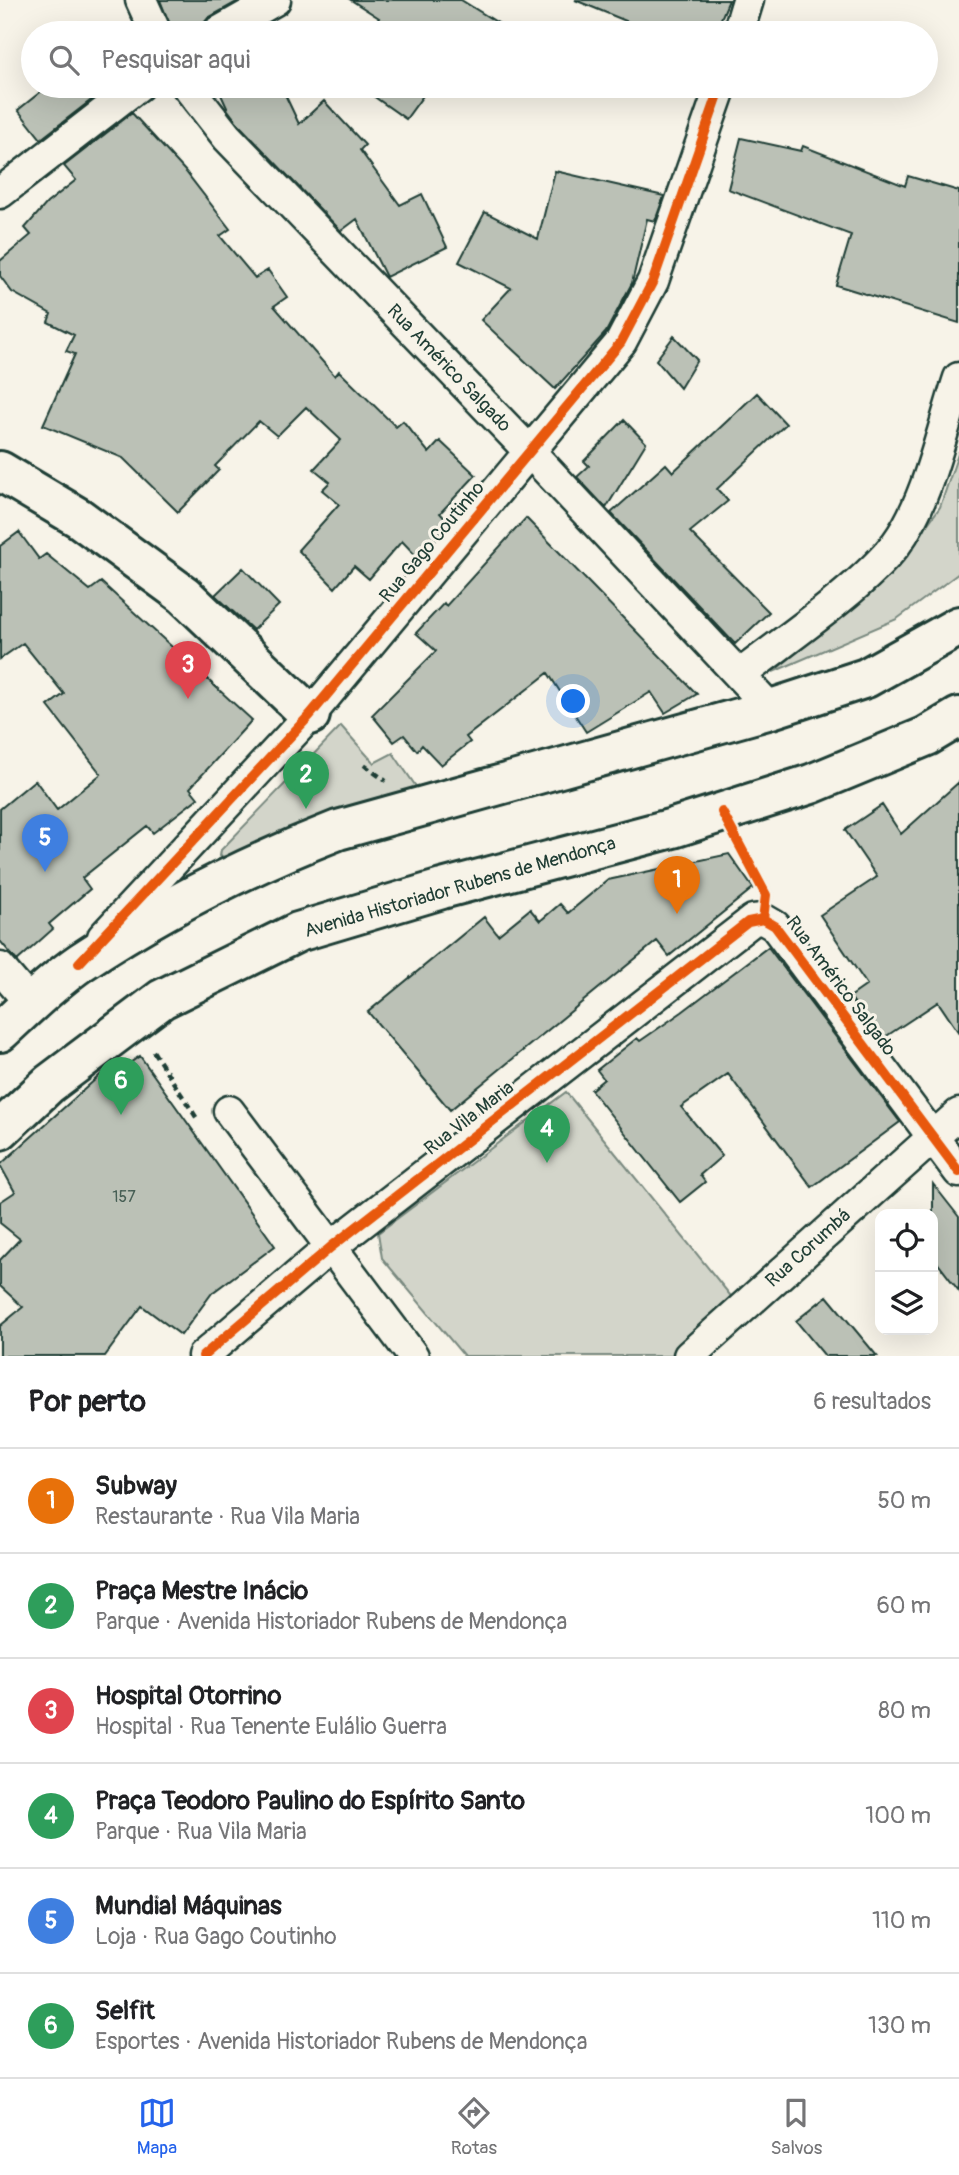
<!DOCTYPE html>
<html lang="pt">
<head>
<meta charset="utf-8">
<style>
	:root { --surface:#fff; --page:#f6f6f6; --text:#202124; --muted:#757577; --line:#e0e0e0; --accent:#2563eb }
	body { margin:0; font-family:Pangolin,sans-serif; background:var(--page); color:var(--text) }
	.controls { position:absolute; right:21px; bottom:21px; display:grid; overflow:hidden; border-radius:14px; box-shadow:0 7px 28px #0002 }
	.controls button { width:63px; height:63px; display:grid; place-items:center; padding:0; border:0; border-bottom:2px solid var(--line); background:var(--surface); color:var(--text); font:35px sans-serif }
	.you { position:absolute; left:574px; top:702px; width:24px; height:24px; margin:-18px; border:5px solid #fff; border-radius:50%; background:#1a73e8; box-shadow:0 0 0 10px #1a73e833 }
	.badge { display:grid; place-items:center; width:46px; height:46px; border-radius:50%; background:var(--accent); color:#fff; font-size:23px; font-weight:700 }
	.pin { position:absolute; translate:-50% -58px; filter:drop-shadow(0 2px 4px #0008) }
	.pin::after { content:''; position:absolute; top:37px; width:24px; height:21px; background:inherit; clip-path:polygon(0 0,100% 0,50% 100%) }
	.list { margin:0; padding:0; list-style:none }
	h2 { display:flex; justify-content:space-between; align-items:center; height:91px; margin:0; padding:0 28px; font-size:30px }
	h2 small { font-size:23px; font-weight:400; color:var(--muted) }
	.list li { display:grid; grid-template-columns:46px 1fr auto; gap:21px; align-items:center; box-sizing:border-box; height:105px; padding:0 28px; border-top:2px solid var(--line) }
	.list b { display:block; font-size:26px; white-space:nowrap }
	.list p { margin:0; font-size:23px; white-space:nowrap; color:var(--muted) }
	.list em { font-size:23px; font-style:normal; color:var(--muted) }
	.icon { flex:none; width:38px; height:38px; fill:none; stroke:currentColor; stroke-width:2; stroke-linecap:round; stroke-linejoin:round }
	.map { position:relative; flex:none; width:959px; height:1356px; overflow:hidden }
	.search { position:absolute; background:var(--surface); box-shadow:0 7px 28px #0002; left:21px; right:21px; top:21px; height:77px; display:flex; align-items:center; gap:18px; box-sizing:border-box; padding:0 24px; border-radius:38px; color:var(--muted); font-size:26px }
	.sheet { height:721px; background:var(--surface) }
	nav { display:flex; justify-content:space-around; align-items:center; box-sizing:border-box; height:98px; border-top:2px solid var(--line); background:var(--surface); font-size:19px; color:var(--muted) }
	nav a { display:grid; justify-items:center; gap:4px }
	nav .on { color:var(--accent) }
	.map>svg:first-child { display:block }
	.green { fill:#d3d5ca; stroke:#79897f; stroke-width:2 }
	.building { fill:#bbc1b6; stroke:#1f3d34; stroke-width:2 }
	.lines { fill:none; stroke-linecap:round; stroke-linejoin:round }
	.minor-casing { stroke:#1f3d34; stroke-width:35 }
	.tertiary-casing { stroke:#1f3d34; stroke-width:44 }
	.primary-casing { stroke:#1f3d34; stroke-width:44 }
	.path { stroke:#1f3d34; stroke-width:4.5; stroke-dasharray:7 5; stroke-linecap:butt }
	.minor { stroke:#f7f3e8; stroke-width:30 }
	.tertiary { stroke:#f7f3e8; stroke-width:38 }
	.primary { stroke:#f7f3e8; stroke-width:38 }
	.cycleway-casing { stroke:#f7f3e8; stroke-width:15 }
	.cycleway { stroke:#e8590c; stroke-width:10 }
	.labels { text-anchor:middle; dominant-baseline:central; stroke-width:6; stroke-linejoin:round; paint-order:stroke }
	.number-label { font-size:16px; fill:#465e54 }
	.street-label { font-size:19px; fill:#1f3d34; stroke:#f7f3e8 }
</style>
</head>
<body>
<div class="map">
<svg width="959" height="1356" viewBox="0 0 959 1356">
	<rect width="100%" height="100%" fill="#f7f3e8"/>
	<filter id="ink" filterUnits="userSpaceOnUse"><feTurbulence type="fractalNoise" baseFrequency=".0143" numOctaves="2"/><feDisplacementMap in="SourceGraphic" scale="14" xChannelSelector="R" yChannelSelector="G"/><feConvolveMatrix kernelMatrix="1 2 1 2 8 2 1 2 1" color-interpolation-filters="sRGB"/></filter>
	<g filter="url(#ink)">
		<path class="green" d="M959 451V573L897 619 773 672 888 578 940 507Z
			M341 726 374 763 393 753 417 788 286 830 226 857 220 856 221 850Z
			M566 1092 734 1300 673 1356H464L382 1258 378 1233Z"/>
		<path class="building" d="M160 0H240L208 18 200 29 186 33H173Z
			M351 0H461L514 33H368L379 18Z
			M575 0H729L715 33H655Z
			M48 86H106L108 87 41 139 18 110Z
			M217 86H281L299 124 324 101 365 145 360 150 400 205 422 194 447 247 386 277 357 219 341 231 240 126 228 110Z
			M359 86H430L406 119Z
			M132 113 186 172 230 229 220 236 255 278 268 270 287 297 274 306 335 376 339 371 396 427 403 421 429 453 440 441 476 475 440 513 448 522 418 558 402 541 369 579 354 566 335 588 298 550 339 504 322 490 330 482 314 469 341 440 306 407 277 436 259 421 215 466 219 470 178 512 123 458 43 425 75 354 66 351 74 335 48 322 51 314 12 292 0 276V261L31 235 25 228 47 203 76 180 64 166Z
			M741 138 801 151 803 146 905 186 908 176 959 191V323L836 285 851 235 728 189Z
			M555 171 664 196 655 221 647 219 632 283 606 332 555 389 481 320 511 288 459 262 485 212 538 239Z
			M674 336 697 360 680 388 656 360Z
			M757 393 786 424 717 489 728 501 690 532 769 612 735 644 611 513 666 464 673 472Z
			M624 420 646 443 606 508 577 477 589 466 584 461Z
			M526 518 697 694 665 713 651 692 586 732 548 673 466 737 470 742 441 765 422 745 417 751 404 735 394 742 372 715 436 651 416 633 444 603 446 606Z
			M19 532 39 559 46 554 90 590 101 582 252 720 190 788 198 798 153 833 147 826 82 878 90 889 49 924 53 929 17 961 0 941V809L35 780 57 810 101 774 48 706 64 694 23 643 0 659V546Z
			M243 568 279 605 253 630 215 595Z
			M959 782V1033L938 1002 882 1039 850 997 867 985 820 915 877 877 845 830 882 805 901 834Z
			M729 854 753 888 669 956 657 941 450 1110 368 1012 484 917 498 935 530 909 540 921 560 904 568 913 608 880Z
			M768 947 900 1122 812 1187 728 1074 681 1107 722 1156 700 1175 705 1182 680 1202 591 1090 604 1079 597 1070 637 1038 640 1041 682 1012Z
			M140 1056 275 1246 212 1293 181 1335 142 1306 105 1356H0V1326L23 1307 0 1286V1260L20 1239 0 1223V1202L15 1192 0 1165 107 1069 114 1074Z
			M933 1184 959 1217V1291L933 1257Z
			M827 1296 877 1356H825L796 1321Z"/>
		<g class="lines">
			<g class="minor-casing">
				<path id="minor" d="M141 0 156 33
					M217 33 275 0
					M738 33 748 0
					M187 86 227 137 530 452 771 709
					M0 193 138 86
					M740 675C786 639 861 589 896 544 928 501 942 429 959 378
					M103 937 310 715 621 342 653 281 721 86
					M0 968 31 1004
					M229 1111 413 1356
					M203 1356 331 1247 753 920 763 919 775 926 959 1172
					M689 1356 959 1114"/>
			</g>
			<g class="tertiary-casing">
				<path id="tertiary" d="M0 471 79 518 184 595 310 715"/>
			</g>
			<g class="primary-casing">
				<path id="primary" d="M0 1032C26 1008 52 982 81 962 162 908 248 865 338 830L771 709 866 678 959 626
					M0 1130 49 1084 162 999 298 932 442 889 673 828 811 784 927 736 959 717"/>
			</g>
			<path class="path" d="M364 765 386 781
				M303 766 316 778
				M739 843 763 888
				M153 1051 198 1120"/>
			<use href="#minor" class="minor"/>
			<use href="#tertiary" class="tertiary"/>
			<use href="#primary" class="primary"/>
			<g class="cycleway-casing">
				<path id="cycleway" d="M722 812 766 895 763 919
					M763 919 775 926 959 1172
					M79 963 310 715 621 342 653 281 721 86
					M203 1356 331 1247 748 922 763 919"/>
			</g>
			<use href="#cycleway" class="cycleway"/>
		</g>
	</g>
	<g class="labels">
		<g class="number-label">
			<text x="124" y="1197">157</text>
		</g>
		<g class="street-label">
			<text transform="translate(449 368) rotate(46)">Rua Américo Salgado</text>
			<text transform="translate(432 542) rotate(-50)">Rua Gago Coutinho</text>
			<text transform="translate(460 887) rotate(-16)">Avenida Historiador Rubens de Mendonça</text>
			<text transform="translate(841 986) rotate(53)">Rua Américo Salgado</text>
			<text transform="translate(469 1118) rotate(-38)">Rua Vila Maria</text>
			<text transform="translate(808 1248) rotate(-42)">Rua Corumbá</text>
		</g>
	</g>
</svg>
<div class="controls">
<button><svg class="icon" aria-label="locate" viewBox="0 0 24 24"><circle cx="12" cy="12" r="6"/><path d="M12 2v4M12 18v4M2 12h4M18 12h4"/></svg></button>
<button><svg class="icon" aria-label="layers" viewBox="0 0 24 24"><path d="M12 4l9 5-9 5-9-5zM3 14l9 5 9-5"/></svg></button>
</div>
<div class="you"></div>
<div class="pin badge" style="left:677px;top:914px;background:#e8710a">1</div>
<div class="pin badge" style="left:306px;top:809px;background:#2e9e5b">2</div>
<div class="pin badge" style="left:188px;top:699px;background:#e0444e">3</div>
<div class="pin badge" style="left:547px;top:1163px;background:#2e9e5b">4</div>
<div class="pin badge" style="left:45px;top:872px;background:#3f7fe0">5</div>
<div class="pin badge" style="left:121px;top:1115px;background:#2e9e5b">6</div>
<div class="search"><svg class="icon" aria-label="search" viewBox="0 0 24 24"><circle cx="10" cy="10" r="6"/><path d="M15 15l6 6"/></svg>Pesquisar aqui</div>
</div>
<section class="sheet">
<h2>Por perto<small>6 resultados</small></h2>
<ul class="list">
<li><span class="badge" style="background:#e8710a">1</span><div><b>Subway</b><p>Restaurante · Rua Vila Maria</p></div><em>50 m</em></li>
<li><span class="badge" style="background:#2e9e5b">2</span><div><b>Praça Mestre Inácio</b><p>Parque · Avenida Historiador Rubens de Mendonça</p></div><em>60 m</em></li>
<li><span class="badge" style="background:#e0444e">3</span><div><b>Hospital Otorrino</b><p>Hospital · Rua Tenente Eulálio Guerra</p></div><em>80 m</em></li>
<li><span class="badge" style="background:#2e9e5b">4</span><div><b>Praça Teodoro Paulino do Espírito Santo</b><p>Parque · Rua Vila Maria</p></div><em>100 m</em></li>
<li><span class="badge" style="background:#3f7fe0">5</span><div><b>Mundial Máquinas</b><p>Loja · Rua Gago Coutinho</p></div><em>110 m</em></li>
<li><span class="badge" style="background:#2e9e5b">6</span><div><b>Selfit</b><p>Esportes · Avenida Historiador Rubens de Mendonça</p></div><em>130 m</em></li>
</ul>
</section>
<nav>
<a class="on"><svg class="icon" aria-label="map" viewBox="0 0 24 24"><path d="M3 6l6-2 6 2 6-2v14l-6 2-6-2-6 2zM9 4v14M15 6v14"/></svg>Mapa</a>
<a><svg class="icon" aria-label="directions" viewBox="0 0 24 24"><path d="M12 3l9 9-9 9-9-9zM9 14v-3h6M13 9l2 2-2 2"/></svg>Rotas</a>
<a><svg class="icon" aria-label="saved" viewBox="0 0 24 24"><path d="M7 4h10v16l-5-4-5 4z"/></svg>Salvos</a>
</nav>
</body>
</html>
